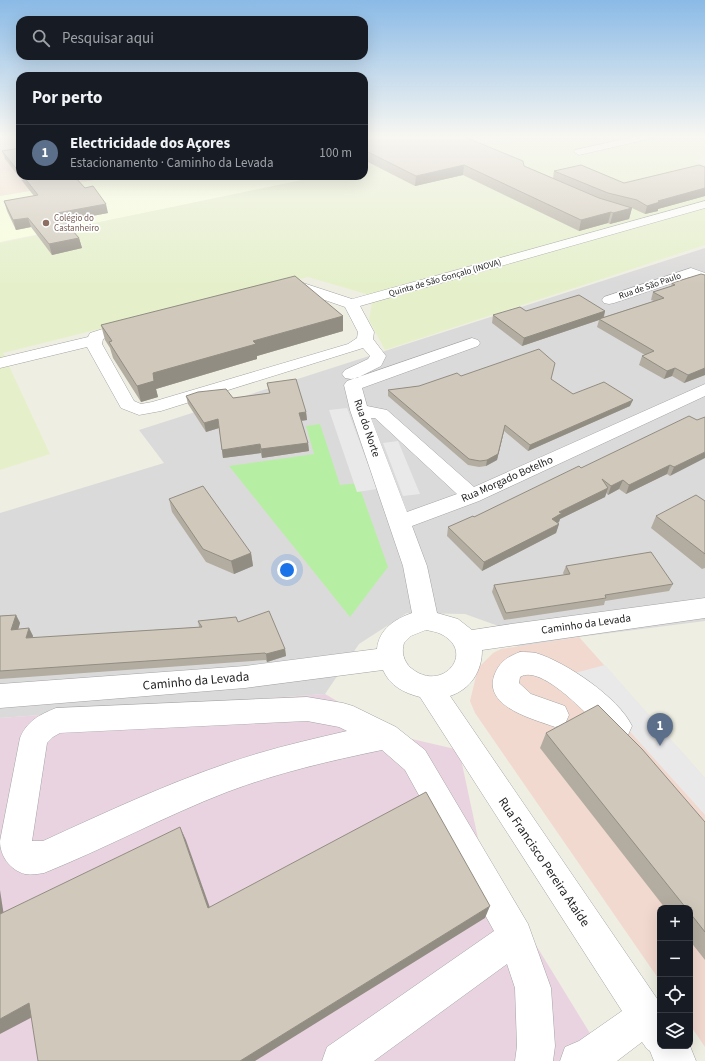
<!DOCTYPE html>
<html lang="pt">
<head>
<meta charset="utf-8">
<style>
	:root { --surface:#171b24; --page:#20242c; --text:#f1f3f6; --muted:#9ea1a6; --line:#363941; --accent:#ca2f00 }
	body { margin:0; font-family:"Source Sans 3",sans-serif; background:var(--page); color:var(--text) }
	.controls { position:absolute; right:12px; bottom:12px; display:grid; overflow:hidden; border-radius:8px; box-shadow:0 4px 16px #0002 }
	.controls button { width:36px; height:36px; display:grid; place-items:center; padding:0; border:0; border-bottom:1px solid var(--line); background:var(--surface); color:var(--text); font:20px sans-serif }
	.you { position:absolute; left:287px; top:570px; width:14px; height:14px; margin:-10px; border:3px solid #fff; border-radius:50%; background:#1a73e8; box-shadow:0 0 0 6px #1a73e833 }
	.badge { display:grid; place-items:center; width:26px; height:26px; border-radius:50%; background:var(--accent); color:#fff; font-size:13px; font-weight:700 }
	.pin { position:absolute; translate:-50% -33px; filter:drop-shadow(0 1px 2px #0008) }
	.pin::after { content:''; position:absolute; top:21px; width:14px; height:12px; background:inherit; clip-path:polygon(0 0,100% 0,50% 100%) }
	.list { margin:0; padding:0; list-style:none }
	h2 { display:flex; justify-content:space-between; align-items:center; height:52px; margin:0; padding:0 16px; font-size:17px }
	h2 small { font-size:13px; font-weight:400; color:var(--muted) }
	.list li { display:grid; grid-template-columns:26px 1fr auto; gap:12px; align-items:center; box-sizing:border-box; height:56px; padding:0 16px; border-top:1px solid var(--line) }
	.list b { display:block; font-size:15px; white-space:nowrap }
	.list p { margin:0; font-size:13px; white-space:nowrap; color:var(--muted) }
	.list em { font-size:13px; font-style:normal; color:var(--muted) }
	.icon { flex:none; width:22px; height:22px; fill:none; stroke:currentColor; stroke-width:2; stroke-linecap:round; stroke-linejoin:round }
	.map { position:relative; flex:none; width:705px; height:1061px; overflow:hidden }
	.search { position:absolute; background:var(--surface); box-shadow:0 4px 16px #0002; left:16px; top:16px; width:352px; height:44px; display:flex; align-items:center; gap:10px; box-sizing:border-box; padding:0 14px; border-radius:12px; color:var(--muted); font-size:15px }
	.panel { position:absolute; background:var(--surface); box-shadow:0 4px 16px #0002; left:16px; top:72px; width:352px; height:108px; border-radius:12px }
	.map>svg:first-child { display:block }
	.residential { fill:#dbdada }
	.commercial { fill:#f2d9cf }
	.industrial { fill:#e9d3e0 }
	.education { fill:#f7ffdb }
	.military { fill:#f3e3d4 }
	.farmland { fill:#e5f0cb }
	.grass { fill:#b6efa3 }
	.parking { fill:#e9e9e9 }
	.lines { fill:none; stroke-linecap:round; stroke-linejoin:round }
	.minor-casing { stroke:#a4a4a4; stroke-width:1 }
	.minor { fill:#fff; fill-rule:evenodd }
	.wall { fill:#b3ada1 }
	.shaded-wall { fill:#928d83 }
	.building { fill:#d0c9bb; stroke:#928d83 }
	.education-dot { fill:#8d6e63; stroke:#fff; stroke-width:1.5 }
	.labels { text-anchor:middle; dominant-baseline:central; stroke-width:3.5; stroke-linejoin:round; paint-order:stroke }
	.far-education-label { font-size:9px; fill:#785e54; stroke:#fff; text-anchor:start }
	.far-street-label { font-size:9px; fill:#1d1d1d; stroke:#fff }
	.street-label { font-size:11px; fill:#1d1d1d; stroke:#fff }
	.near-street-label { font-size:13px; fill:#1d1d1d; stroke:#fff }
</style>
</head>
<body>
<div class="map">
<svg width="705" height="1061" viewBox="0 0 705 1061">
	<rect width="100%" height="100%" fill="#efeee2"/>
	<path class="residential" d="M705 248V621L579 637 518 647 504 628 465 614 407 613 359 644 325 694 0 718V513L164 463 139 430Z"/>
	<path class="commercial" d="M579 637 705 778V1047L690 1025V908H660V981L475 713 470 701 478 668 493 653 501 649Z"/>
	<path class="industrial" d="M325 694 395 735 459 750 482 857 607 1061H0V718Z"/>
	<path class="education" d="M117 176H326L0 242V196Z"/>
	<path class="military" d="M0 136H20V176H117L0 196Z"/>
	<path class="farmland" d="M514 136H705V157L693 161 705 165V245L385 350 369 320 373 296 308 277 3 353 50 454 0 470V243L321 176H364V167Z"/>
	<path class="grass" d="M320 424 340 485 358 483 388 567 350 617 229 466 314 454 306 426Z"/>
	<path class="parking" d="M347 408 377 489 357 492 329 410Z
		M398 441 420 494 403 496 383 443Z
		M605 665 705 778V815L614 714 571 674Z"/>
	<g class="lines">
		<g class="minor-casing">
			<path id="minor" d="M638 136H655L653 138 579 155 574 152 575 150Z
				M705 201V208L360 306 374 332 373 339 386 356 381 366 357 378 351 379 345 378 342 374 345 370 368 359 370 356 363 348 161 411 139 415 121 408 87 347 0 368V358L88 337 90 333 131 320 136 322 139 325 136 328 103 339 102 344 134 401 141 404 152 402 348 344 357 338 358 332 345 307 293 289 283 291 278 290 276 287 278 284 294 280 352 299Z
				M691 268 705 273V282L690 277 614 303 609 304 604 303 602 300 604 297Z
				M472 338 478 340 480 343 478 346 362 388 367 406 387 410 474 487 705 384V396L479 501 412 526 427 566 437 613 458 619 472 630 511 624 705 598V618L482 650C482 671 471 689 450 696L660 1003V1046H690L696 1061H654L650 1051 647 1049 642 1042 617 1061H560L565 1047 579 1041 622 1011 420 697C404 693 390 686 383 670L245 688 0 708V684L245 666 377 649C379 629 395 619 412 613L403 566 350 410 344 385 347 381ZM371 418H375L457 494 407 512ZM426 630C431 631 437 632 441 634 477 652 442 694 411 668 404 662 401 652 404 643L411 636Z
				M520 652C525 652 531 652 536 653 566 662 619 698 632 726L628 735 618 739C614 737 610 736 607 734 592 720 542 663 520 677L519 683 531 694 565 706 569 715 565 724 555 727C533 719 484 707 494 676 499 662 507 657 520 652Z
				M307 697 343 703 353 706 396 727 425 750 528 924 551 988 555 1046 553 1061H515L517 1046 515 988 507 964 374 1061H322L327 1047 494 931 405 770 382 750C329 761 277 773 227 792 165 816 106 848 44 873 38 874 31 875 25 874 10 870 0 856 0 841L20 738C27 721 39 715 56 708ZM307 721 339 727 347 731C317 738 286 745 256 754 183 776 113 809 43 841H32L47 743 53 737 60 733Z"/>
		</g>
		<use href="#minor" class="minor"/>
	</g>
	<path class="wall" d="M364 136 524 166 553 178 554 171 624 183 705 167V196L658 209V211L645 214 634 209 632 208 629 219 610 224 608 223 579 231 463 175 415 186 364 160Z
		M20 148V176H74L108 213 65 221 79 238 82 248 52 255 31 227 16 230 7 211 4 201 34 196 5 159 2 151Z
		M701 274 705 375 684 383 672 376 664 379 639 365 642 356 645 355 597 327 599 320 522 346 492 323 493 315 526 311H605L604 317 654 301 651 300 653 292 671 286 672 283Z
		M343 316V331L257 356V359L156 389 158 397 141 402 113 358 110 348 105 340 101 325Z
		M461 376 551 379 573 394 630 406 528 451 504 431 497 460 486 466 479 467 468 465 388 396V390L419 386Z
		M267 383 306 412 307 420 301 421 308 443 309 451 262 458 261 453 223 458 219 428 206 432 188 404 186 396 233 398 269 393Z
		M697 420 670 476 667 474 626 494 619 489 608 495 606 493 605 497 560 519 559 522 558 523 559 524 556 533 482 571 447 536 448 527 474 517 581 468Z
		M169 499 251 553 253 566 234 574 206 562 172 512Z
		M705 501V568L702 569 651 528 656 516Z
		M566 566 673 584 669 591 605 601 604 605 504 620 492 592 494 585 564 575 563 573Z
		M16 615 20 623 18 629 29 628 33 636 32 638 199 627 198 621 238 622 285 649 286 656 267 662 266 660 0 679V616Z
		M546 733 705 822V960L690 941V908H665L540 748Z"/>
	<path class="shaded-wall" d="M464 165 463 175 415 186 416 176Z
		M705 188V196L658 209V211L645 214 647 206 658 201Z
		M106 204 108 213 60 222 57 213Z
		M632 208 629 219 610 224 613 213Z
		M611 212 608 223 579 231 581 220Z
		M28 218 31 227 16 230 13 220Z
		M79 238 82 248 52 255 49 244Z
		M605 311 603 319H599V320L522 346 524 338Z
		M343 316V331L257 356V359L156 389 158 397 141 402 137 386 153 373 253 341Z
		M675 368 672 376 664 379 667 371Z
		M705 368V375L684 383 688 375Z
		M633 400 630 406 528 451 530 445Z
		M306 412 307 420 299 421V413Z
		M218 419 219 428 206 432 204 423Z
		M504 431 497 460 486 466 487 460Z
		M308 443 309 451 262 458 261 449Z
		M260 444 261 453 223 458 222 450Z
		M705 452V458L670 476 674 467Z
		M670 465 667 474 626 494 629 485Z
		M623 480 619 489 608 495 611 486Z
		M608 488 605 497 560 519 559 522 549 528 552 519 559 512Z
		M559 524 556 533 482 571 484 562Z
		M251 553 253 566 234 574 231 561Z
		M16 615 20 623 16 637 11 630Z
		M29 628 33 636 30 646 26 638Z
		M285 649 286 656 267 662 266 654Z
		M180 827 186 840 214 919 208 908Z
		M0 890 6 929 0 924Z
		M490 906 485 918 255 1061H240Z
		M29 1003 42 1012 0 1034V1019Z"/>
	<path class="building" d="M364 136H462L523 161 524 166 599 198 632 208 613 213 611 212 581 220 464 165 416 176 364 150V142L367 141 364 140Z
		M20 148V173L2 151Z
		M581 165 624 183 699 165 705 167V188L658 201 660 202 647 206 637 200 608 193 554 171Z
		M23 176H74L85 188 93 186 106 204 57 213 79 238 49 244 28 218 13 220 4 201 38 195Z
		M701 274 705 275V368L688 375 675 368 667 371 642 356 654 351 599 319 664 298 653 292 675 285 672 283Z
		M295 276 343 316 253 341 256 344 153 373 154 381 137 386 109 342 112 341 101 325Z
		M579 295 605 311 524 338 493 315 520 307 526 311Z
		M539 349 555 363 551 379 573 394 604 382 633 400 530 445 505 425 498 454 487 460 480 461 469 459 388 390 419 386 457 373 461 376Z
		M296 379 306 412 299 413 308 443 261 449 260 444 222 450 218 419 204 423 186 396 198 392 226 389 233 398 270 393 267 383Z
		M689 416 697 420 705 417V452L674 467 670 465 629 485 623 480 611 486 602 479 608 488 559 512 562 513 552 519 559 524 484 562 448 527 473 516 474 517 579 466 581 468Z
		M203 486 251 553 231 561 203 549 169 499Z
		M696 495 705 501V554L656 516Z
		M651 552 673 584 605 595 606 598 506 613 494 585 570 574 566 566Z
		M269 611 285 649 266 654 265 653 0 671V616L16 615 11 630 29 628 26 638 202 627 198 621 236 617 238 622Z
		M598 705 642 749 705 822V932L690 913V908H686L546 733Z
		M426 792 490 906 240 1061H38L29 1003 0 1019V914L180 827 208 908Z"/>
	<linearGradient id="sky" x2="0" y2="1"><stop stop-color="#8abae6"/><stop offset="0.48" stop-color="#f8f7f2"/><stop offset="1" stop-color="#f8f7f2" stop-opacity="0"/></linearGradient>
	<rect width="705" height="284" fill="url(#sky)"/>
	<circle class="education-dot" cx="46" cy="223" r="4"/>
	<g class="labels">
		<g class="far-education-label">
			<text x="54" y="218">Colégio do<tspan x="54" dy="10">Castanheiro</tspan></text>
		</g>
		<g class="far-street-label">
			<text transform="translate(445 278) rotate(-16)">Quinta de São Gonçalo (INOVA)</text>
			<text transform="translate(650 286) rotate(-19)">Rua de São Paulo</text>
		</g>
		<g class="street-label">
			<text transform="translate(367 428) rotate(71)">Rua do Norte</text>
			<text transform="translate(507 479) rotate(-24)">Rua Morgado Botelho</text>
			<text transform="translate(586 624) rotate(-8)">Caminho da Levada</text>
		</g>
		<g class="near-street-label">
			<text transform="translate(196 681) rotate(-5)">Caminho da Levada</text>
			<text transform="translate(544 862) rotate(56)">Rua Francisco Pereira Ataíde</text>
		</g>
	</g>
</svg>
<div class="controls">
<button>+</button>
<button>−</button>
<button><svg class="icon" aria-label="locate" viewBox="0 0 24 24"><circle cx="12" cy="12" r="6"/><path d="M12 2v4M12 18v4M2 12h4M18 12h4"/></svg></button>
<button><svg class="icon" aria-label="layers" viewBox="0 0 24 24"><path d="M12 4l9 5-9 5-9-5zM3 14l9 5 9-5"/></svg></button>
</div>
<div class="you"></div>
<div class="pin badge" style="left:660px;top:746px;background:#5c6f8a">1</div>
<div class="search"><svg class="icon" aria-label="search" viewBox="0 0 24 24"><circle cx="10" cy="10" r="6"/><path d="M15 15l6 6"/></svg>Pesquisar aqui</div>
<section class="panel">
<h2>Por perto<small></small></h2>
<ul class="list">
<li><span class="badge" style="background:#5c6f8a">1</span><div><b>Electricidade dos Açores</b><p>Estacionamento · Caminho da Levada</p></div><em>100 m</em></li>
</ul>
</section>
</div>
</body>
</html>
